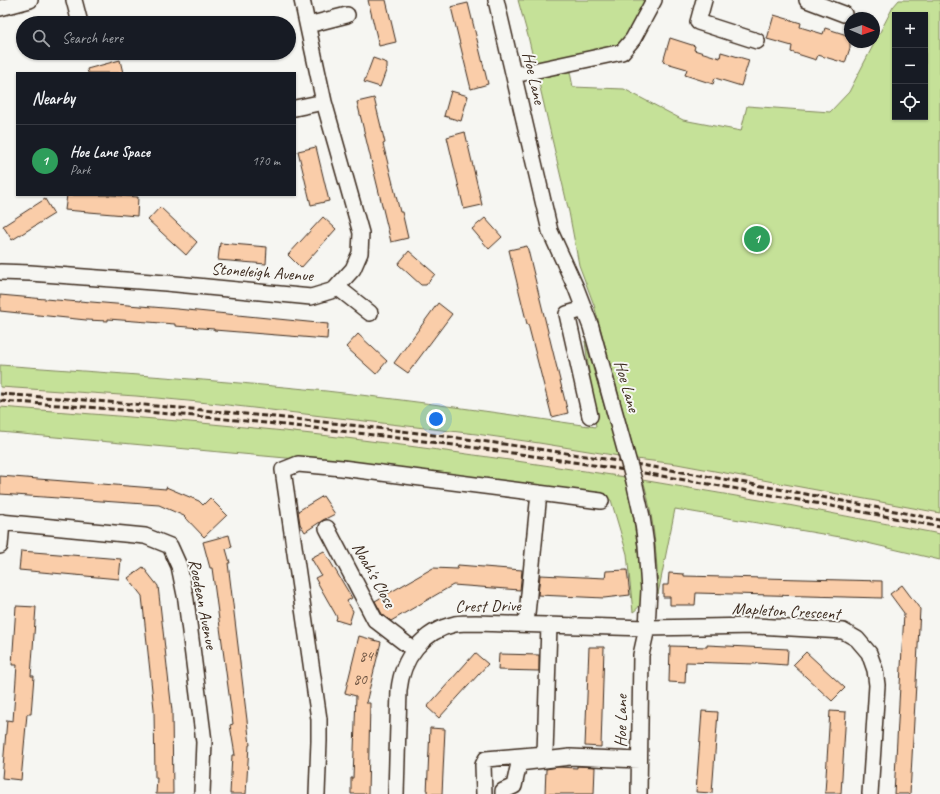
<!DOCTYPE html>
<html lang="en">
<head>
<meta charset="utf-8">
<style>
	:root { --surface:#171b24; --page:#242831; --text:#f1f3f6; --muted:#9ea1a6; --line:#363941; --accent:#db2777 }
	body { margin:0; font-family:Caveat,sans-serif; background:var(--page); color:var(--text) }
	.controls { position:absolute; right:12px; top:12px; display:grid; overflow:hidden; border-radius:0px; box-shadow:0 1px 3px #0004 }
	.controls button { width:36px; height:36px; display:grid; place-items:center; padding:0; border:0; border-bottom:1px solid var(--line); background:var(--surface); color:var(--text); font:20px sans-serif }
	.compass { position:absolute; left:844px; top:12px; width:36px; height:36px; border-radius:50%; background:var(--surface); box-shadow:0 1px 3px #0004; rotate:92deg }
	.you { position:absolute; left:436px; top:419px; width:14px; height:14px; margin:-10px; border:3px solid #fff; border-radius:50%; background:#1a73e8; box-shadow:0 0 0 6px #1a73e833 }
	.badge { display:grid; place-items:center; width:26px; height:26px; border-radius:50%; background:var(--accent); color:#fff; font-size:13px; font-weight:700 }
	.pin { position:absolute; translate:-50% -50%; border:2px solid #fff; box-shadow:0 1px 4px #0006 }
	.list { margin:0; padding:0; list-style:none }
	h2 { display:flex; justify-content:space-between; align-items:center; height:52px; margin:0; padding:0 16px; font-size:17px }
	h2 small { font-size:13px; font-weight:400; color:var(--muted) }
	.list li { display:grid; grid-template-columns:26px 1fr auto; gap:12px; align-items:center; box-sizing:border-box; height:72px; padding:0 16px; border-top:1px solid var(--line) }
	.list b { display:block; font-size:15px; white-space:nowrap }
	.list p { margin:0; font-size:13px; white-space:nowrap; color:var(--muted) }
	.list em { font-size:13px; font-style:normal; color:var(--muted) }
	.icon { flex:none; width:22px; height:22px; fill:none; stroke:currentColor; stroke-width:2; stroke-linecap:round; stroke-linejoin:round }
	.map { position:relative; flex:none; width:940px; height:794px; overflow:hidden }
	.search { position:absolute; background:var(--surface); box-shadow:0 1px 3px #0004; left:16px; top:16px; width:280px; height:44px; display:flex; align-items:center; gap:10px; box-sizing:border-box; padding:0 14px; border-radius:22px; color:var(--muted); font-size:15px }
	.panel { position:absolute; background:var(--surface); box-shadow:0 1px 3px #0004; left:16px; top:72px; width:280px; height:124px; border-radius:0px }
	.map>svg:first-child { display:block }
	.built { fill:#f7eadc }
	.green { fill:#c5e198; stroke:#80865b; fill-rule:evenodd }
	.building { fill:#facda9; stroke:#3b2a1e }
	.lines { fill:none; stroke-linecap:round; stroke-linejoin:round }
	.minor-casing { stroke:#3b2a1e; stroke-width:18 }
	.minor { stroke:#f6f6f2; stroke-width:15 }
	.rail { stroke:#3b2a1e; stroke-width:3; stroke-dasharray:6 3; stroke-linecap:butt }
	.minor-bridge-casing { stroke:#3b2a1e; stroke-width:18; stroke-linecap:butt }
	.minor-bridge { stroke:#f6f6f2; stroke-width:15 }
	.labels { text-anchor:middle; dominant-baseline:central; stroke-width:4; stroke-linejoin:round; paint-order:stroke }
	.number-label { font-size:15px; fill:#6b5341 }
	.street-label { font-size:17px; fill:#3b2a1e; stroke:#f6f6f2 }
</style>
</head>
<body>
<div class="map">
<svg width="940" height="794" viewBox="0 0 940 794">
	<rect width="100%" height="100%" fill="#f6f6f2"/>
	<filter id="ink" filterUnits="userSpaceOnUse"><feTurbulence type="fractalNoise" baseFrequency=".025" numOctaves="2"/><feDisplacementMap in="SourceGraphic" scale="8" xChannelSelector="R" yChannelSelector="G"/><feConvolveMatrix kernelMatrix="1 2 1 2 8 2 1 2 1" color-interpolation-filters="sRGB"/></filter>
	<g filter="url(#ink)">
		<path class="built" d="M0 387 136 396 383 423 539 443 605 454 677 464 940 513V534L858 518 705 490 483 456 399 445 244 427 0 407Z"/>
		<path class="green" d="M518 0H647L620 46 570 72 573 87 624 89 683 120 741 131 747 106 830 112 849 92 893 7 899 0H940V513L677 464 636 459 594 305 579 265 569 212 528 36ZM895 15H925V117H895Z
			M585 341 619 456 539 443 476 434 219 404 136 396 0 387V365C109 373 217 380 326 391 416 401 506 414 596 427Z
			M0 407C107 415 214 423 321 435 423 447 524 462 625 477L632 509 638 549 642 596C641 604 639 608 633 612L627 554 611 500 407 472 286 458 0 432Z
			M642 480 783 504 940 534V560L846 538 675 509 658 594C657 556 654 519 644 483Z"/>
		<path class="building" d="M368 0H386L396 42 379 46Z
			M468 3 488 84 471 89 451 7Z
			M774 15 801 23 800 27 823 34 825 28 850 36V48L845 63 818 55 816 60 791 52 792 46 767 39Z
			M670 38 695 46 694 50 720 58 721 52 749 60 741 86 715 78 713 84 685 75 687 69 663 62Z
			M373 58 387 63V68L380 87 364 82Z
			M120 60 123 73H88L87 69Z
			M451 91 468 96 461 121 444 116Z
			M374 98 385 143 383 144 400 212H402L408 238 391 242 357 102Z
			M465 132 482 205 464 209 447 137Z
			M316 147 329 201 311 205 298 151Z
			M67 195H111L138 197 137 216 65 210Z
			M45 199 54 214 12 240 3 226Z
			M160 207 197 242 186 255 148 220Z
			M323 217 336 229 301 268 288 255Z
			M485 218 502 237 489 249 472 229Z
			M220 243 267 247 266 264 218 260Z
			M527 246 568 413 552 417 528 324H527L509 250Z
			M409 251 435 274 426 285H421L398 264Z
			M0 295 79 302V301L177 309 328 324 327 339 214 330V329L175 326V324L108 319V321L86 320 0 311Z
			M438 303 452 314 408 373 394 363Z
			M358 334 387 361 376 374 346 347Z
			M0 476 166 489V487L199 501 203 505 210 498 227 515 204 537 184 516 159 505 0 494Z
			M323 496 335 514 323 520 305 532 300 524 298 511Z
			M229 535 232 547 226 549 230 563H228L250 745H249L246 794H230L232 755H235L230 725 233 724 212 568H210L203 542Z
			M21 551 121 559 119 579 19 570Z
			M324 551 352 598 347 601 353 611 349 624 336 620 337 617 315 578 321 575 311 558Z
			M458 565 522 570 520 590 453 585 391 621 382 614 375 601 433 568 457 569Z
			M143 567 158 586 172 711 173 794H156L157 778H155L154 709 142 596 128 578Z
			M627 570 630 595 604 598 538 595 540 575 605 578 606 571Z
			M669 573 684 574V576L882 581V598L696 593 695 605H670V597H663V585H668Z
			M902 585 920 609 910 794H894L904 613 890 594Z
			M16 606 36 607 31 676H34L31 714H27L21 780 2 778 7 720 13 721 17 665H12Z
			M359 636 381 642 366 703H370L368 794H351V778H353L356 696 345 693Z
			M707 645 788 649 787 665 756 663V664L686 662 685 683 669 682 670 646 707 647Z
			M589 647H604L601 747 585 746Z
			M806 652 845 688 832 701 793 665Z
			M475 653 488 664 439 718 427 707Z
			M499 654 539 655V671L498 670Z
			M702 711 718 712 712 793 696 792Z
			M830 711 846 712 841 793H825Z
			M430 728 445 729 442 794H427Z
			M577 766 595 767 594 794H545L546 769 558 767 577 768Z"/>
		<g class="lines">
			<g class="minor-casing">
				<path id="minor" d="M74 0 80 23
					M496 0 550 231 576 288 591 327 626 453
					M704 0 698 22 757 41
					M807 0 844 14
					M0 8 30 0
					M308 25 347 15
					M514 75 622 52 633 39 654 0
					M295 108 324 102
					M0 272 30 273 166 283 311 297 334 290 353 269 360 253 361 233 324 102 302 0
					M337 287 370 313
					M584 309 567 314 590 416
					M634 481 642 517 646 545 649 590 647 628 641 655 639 794
					M0 522 145 536 170 546 179 566 186 600 204 742 202 794
					M327 528 375 620 414 650
					M0 546 2 522
					M526 624 539 493
					M317 794 319 741V719L283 470 298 464 342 468 601 501
					M396 794 399 690C402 658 423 631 455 624 461 623 469 623 476 623L647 628 756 626 843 631 857 639 869 653 875 670 877 685 870 794
					M484 794 483 765 486 759 545 754 549 625
					M503 794V791L514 786 519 763 570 757 639 760"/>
			</g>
			<use href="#minor" class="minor"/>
			<path class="rail" d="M0 394C205 408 409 428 611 460 721 478 831 498 940 520
				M0 401C187 413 374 432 560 460 687 479 814 502 940 527"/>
			<g class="minor-bridge-casing">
				<path id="minor-bridge" d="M626 453 634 481"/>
			</g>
			<use href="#minor-bridge" class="minor-bridge"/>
		</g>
	</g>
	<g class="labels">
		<g class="number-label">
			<text x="366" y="656">84</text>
			<text x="360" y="679">80</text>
		</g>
		<g class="street-label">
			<text transform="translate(534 78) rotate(77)">Hoe Lane</text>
			<text transform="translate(262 272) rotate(4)">Stoneleigh Avenue</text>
			<text transform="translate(627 386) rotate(74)">Hoe Lane</text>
			<text transform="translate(374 575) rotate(61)">Noah's Close</text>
			<text transform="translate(203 604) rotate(79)">Roedean Avenue</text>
			<text transform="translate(488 606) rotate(-1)">Crest Drive</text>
			<text transform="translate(786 611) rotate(3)">Mapleton Crescent</text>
			<text transform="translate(621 721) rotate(-89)">Hoe Lane</text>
		</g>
	</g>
</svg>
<div class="controls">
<button>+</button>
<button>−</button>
<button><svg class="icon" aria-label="locate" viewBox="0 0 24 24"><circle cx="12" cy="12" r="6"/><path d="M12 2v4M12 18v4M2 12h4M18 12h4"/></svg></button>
</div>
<svg class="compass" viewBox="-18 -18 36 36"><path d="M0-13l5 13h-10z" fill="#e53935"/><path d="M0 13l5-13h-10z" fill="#9ea1a6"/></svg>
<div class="you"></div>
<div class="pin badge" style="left:757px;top:239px;background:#2e9e5b">1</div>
<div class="search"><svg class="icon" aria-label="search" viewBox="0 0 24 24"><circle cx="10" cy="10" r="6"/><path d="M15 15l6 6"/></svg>Search here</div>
<section class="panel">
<h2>Nearby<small></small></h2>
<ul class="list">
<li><span class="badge" style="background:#2e9e5b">1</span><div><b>Hoe Lane Space</b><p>Park</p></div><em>170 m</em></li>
</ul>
</section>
</div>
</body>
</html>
